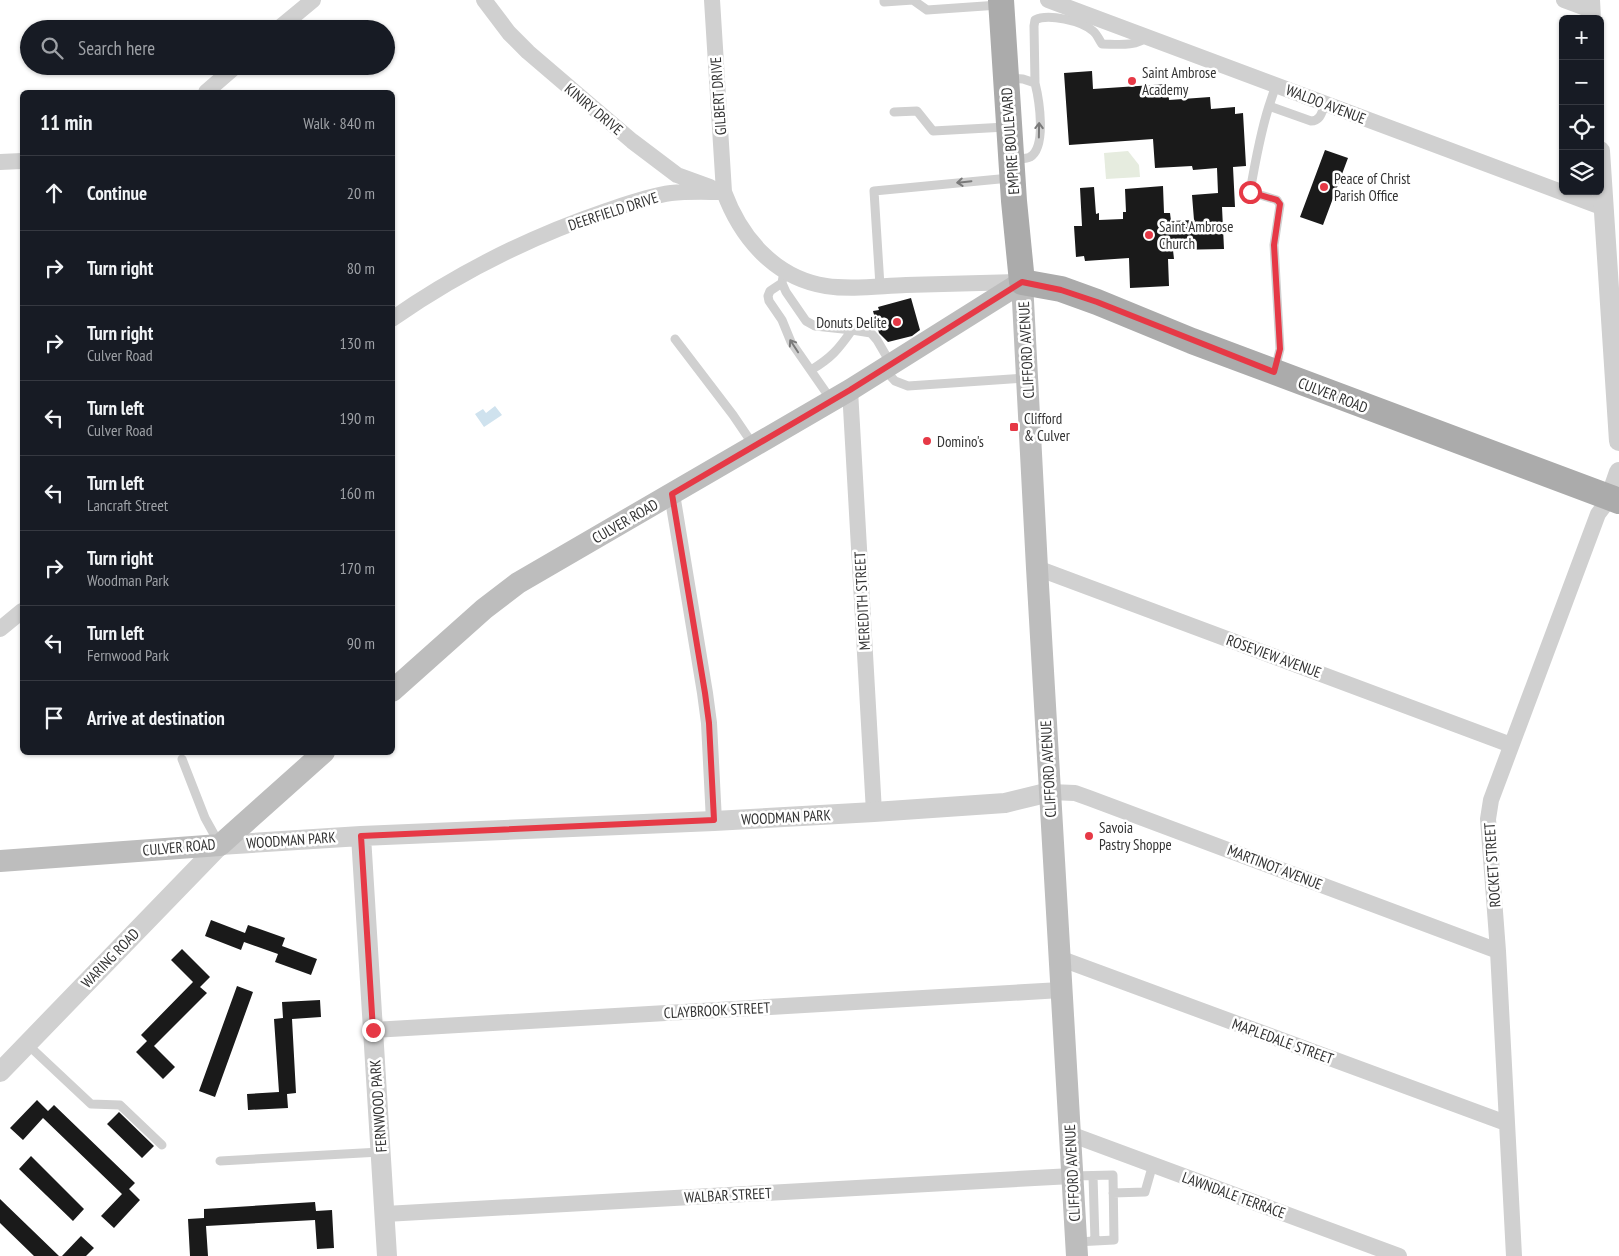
<!DOCTYPE html>
<html lang="en">
<head>
<meta charset="utf-8">
<style>
	:root { --surface:#171b24; --page:#242831; --text:#f1f3f6; --muted:#9ea1a6; --line:#363941 }
	body { margin:0; font-family:"PT Sans Narrow",sans-serif; background:var(--page); color:var(--text) }
	.controls { position:absolute; right:15px; top:15px; display:grid; overflow:hidden; border-radius:8px; box-shadow:0 1px 4px #0004 }
	.controls button { width:45px; height:45px; display:grid; place-items:center; padding:0; border:0; border-bottom:1px solid var(--line); background:var(--surface); color:var(--text); font:25px sans-serif }
	.stop { position:absolute; width:15px; height:15px; margin:-11px; border:4px solid #e63946; border-radius:50%; background:#fff }
	.stop.end { background:#e63946; border-color:#fff; box-shadow:0 1px 5px #0008 }
	.list { margin:0; padding:0; list-style:none }
	h2 { display:flex; justify-content:space-between; align-items:center; height:65px; margin:0; padding:0 20px; font-size:21px }
	h2 small { font-size:16px; font-weight:400; color:var(--muted) }
	.list li { display:grid; grid-template-columns:32px 1fr auto; gap:15px; align-items:center; box-sizing:border-box; height:75px; padding:0 20px; border-top:1px solid var(--line) }
	.list b { display:block; font-size:19px; white-space:nowrap }
	.list p { margin:0; font-size:16px; white-space:nowrap; color:var(--muted) }
	.list em { font-size:16px; font-style:normal; color:var(--muted) }
	.icon { flex:none; width:28px; height:28px; fill:none; stroke:currentColor; stroke-width:2; stroke-linecap:round; stroke-linejoin:round }
	.map { position:relative; flex:none; width:1619px; height:1256px; overflow:hidden }
	.search { position:absolute; background:var(--surface); box-shadow:0 1px 4px #0004; left:20px; top:20px; width:375px; height:55px; display:flex; align-items:center; gap:12px; box-sizing:border-box; padding:0 18px; border-radius:28px; color:var(--muted); font-size:19px }
	.panel { position:absolute; background:var(--surface); box-shadow:0 1px 4px #0004; left:20px; top:90px; width:375px; height:665px; border-radius:8px }
	.map>svg:first-child { display:block }
	.green { fill:#e6ecdf }
	.water { fill:#cfe2ee }
	.building { fill:#1a1a1a }
	.lines { fill:none; stroke-linecap:round; stroke-linejoin:round }
	.service { stroke:#d0d0d0; stroke-width:9 }
	.minor { stroke:#d0d0d0; stroke-width:16 }
	.tertiary { stroke:#d0d0d0; stroke-width:20 }
	.secondary { stroke:#bdbdbd; stroke-width:22 }
	.primary { stroke:#ababab; stroke-width:26 }
	.oneway { stroke:#7a7a7a }
	.route { stroke:#e63946; stroke-width:6 }
	.poi-dot { fill:#e63946; stroke:#fff; stroke-width:2 }
	.labels { text-anchor:middle; dominant-baseline:central; stroke-width:5; stroke-linejoin:round; paint-order:stroke }
	.poi-label { font-size:15px; fill:#333; stroke:#fff; text-anchor:start }
	.street-label { font-size:15px; fill:#333; stroke:#fff }
</style>
</head>
<body>
<div class="map">
<svg width="1619" height="1256" viewBox="0 0 1619 1256">
	<rect width="100%" height="100%" fill="#fff"/>
	<path class="green" d="M1128 151 1139 165 1140 177 1106 179 1104 153Z"/>
	<path class="water" d="M495 406 502 415 484 427 475 414 483 409 486 413Z"/>
	<path class="building" d="M1092 71 1093 89 1168 84 1169 100 1210 97 1211 109 1235 107V114L1243 113 1246 166 1233 167 1235 207H1222L1224 249 1173 250 1174 259H1168L1169 286 1130 288 1129 258 1085 261 1084 256 1076 257 1074 226H1082L1080 188 1094 187 1096 214 1099 213V220L1123 219V212H1126L1125 189 1163 186 1164 213H1170L1171 221 1194 220 1192 195 1218 193 1217 168 1193 170 1192 166 1155 168 1153 139 1069 145 1064 73Z
		M1325 150 1348 158 1323 225 1300 217Z
		M911 298 920 330 912 336 888 342 879 333 873 311 879 310 878 307Z
		M211 920 245 933 248 925 285 938 282 946 317 959 311 975 275 962 278 954 244 942 241 950 205 936Z
		M182 949 210 977 200 987 207 993 154 1046 175 1067 163 1079 136 1052 147 1041 141 1035 193 982 171 960Z
		M237 986 253 992 215 1097 199 1091Z
		M320 1000 321 1017 292 1019 296 1093 287 1094 288 1108 248 1110 247 1094 279 1092 274 1019 283 1018 282 1002Z
		M37 1100 48 1111 54 1105 135 1183 129 1189 140 1200 114 1228 101 1216 122 1194 43 1118 23 1140 10 1128Z
		M119 1112 154 1146 142 1158 107 1124Z
		M31 1156 84 1209 73 1221 19 1169Z
		M0 1199 59 1256H34L0 1223Z
		M315 1202 316 1211 332 1210 334 1248 317 1249 315 1220 206 1226 208 1256H190L188 1219 204 1218V1209Z
		M81 1236 94 1248 86 1256H62Z"/>
	<g class="lines">
		<path class="service" d="M884 0V2L913 0 927 10 999 5
			M1009 78 1023 79 1035 83C1039 99 1047 147 1030 157 1026 159 1018 159 1014 160
			M1035 83 1034 26 1035 20C1048 13 1082 21 1093 31 1097 34 1099 40 1102 44 1116 44 1136 47 1147 37
			M1269 106 1276 85
			M894 112 917 111 933 131 1006 127
			M783 277 782 283 786 292 806 321 815 326 852 330
			M782 283 770 291 768 296 769 301 782 320 791 342 832 401
			M880 286 874 191 1010 178
			M675 339 733 415 754 446
			M884 369 895 381 908 386 1027 378
			M811 370C831 358 838 350 852 330L871 333 877 340 891 364
			M1275 370 1280 349 1274 245 1280 205 1277 200 1250 192C1255 163 1260 134 1269 106L1311 121C1321 121 1322 111 1325 104
			M182 759 205 818 220 845
			M27 1044 91 1104 120 1105 162 1145
			M220 1161 380 1152
			M1072 1176 1113 1175 1114 1240 1076 1242
			M1093 1176 1095 1241
			M1113 1193 1145 1192 1153 1164"/>
		<path class="minor" d="M484 0 509 33 528 52 632 141 677 175 710 187
			M712 0 724 192C741 238 775 278 826 286 852 290 879 286 906 285 944 284 982 283 1020 282
			M1048 0 1604 208
			M1564 0 1591 10
			M278 29 313 0
			M206 92 236 66
			M0 162 22 161
			M392 319C458 273 530 237 606 211 627 204 649 196 671 193 689 191 707 192 724 192
			M850 390 874 812
			M672 494 705 693 709 723 714 821
			M1037 568 1511 745
			M0 629 22 611
			M1050 792 1075 793 1089 798 1498 951
			M1059 958 1506 1123
			M373 1030 1061 990
			M1070 1134 1399 1256
			M385 1214 1072 1176
			M1514 1256 1498 951 1488 819 1491 800 1598 514 1610 498"/>
		<path class="tertiary" d="M1590 0 1591 19
			M1600 151 1619 441
			M1610 498 1619 472
			M361 836 387 1256
			M0 1072 220 845 361 836 714 821 874 812 1005 803 1050 792"/>
		<path class="secondary" d="M392 691 484 609 518 583 850 390 1022 282 1037 568 1077 1256
			M0 861 220 845 324 752"/>
		<path class="primary" d="M1001 0 1014 201 1022 282 1061 289 1097 302 1192 341 1619 501"/>
	</g>
	<defs><path id="oneway-shaft" d="M-6 0H5M1.5-3L5.5 0L1.5 3" fill="none" stroke-width="1.6" stroke-linecap="round" stroke-linejoin="round" transform="scale(1.25)"/></defs>
	<g class="oneway">
		<use href="#oneway-shaft" transform="translate(1039 130) rotate(-89)"/>
		<use href="#oneway-shaft" transform="translate(964 182) rotate(174)"/>
		<use href="#oneway-shaft" transform="translate(794 346) rotate(-123)"/>
	</g>
	<g class="lines">
		<path class="route" d="M373 1030 361 836 714 820 709 723 705 693 672 494 850 390 1022 282 1061 290 1097 302 1274 372 1280 349 1274 245 1280 204 1277 200 1250 192"/>
	</g>
	<g class="poi-dot">
		<circle cx="1132" cy="81" r="5"/>
		<circle cx="1324" cy="187" r="5"/>
		<circle cx="1149" cy="235" r="5"/>
		<circle cx="897" cy="322" r="5"/>
		<rect x="1009" y="422" width="10" height="10" rx="2.5"/>
		<circle cx="927" cy="441" r="5"/>
		<circle cx="1089" cy="836" r="5"/>
	</g>
	<g class="labels">
		<g class="poi-label">
			<text x="1142" y="72">Saint Ambrose<tspan x="1142" dy="17">Academy</tspan></text>
			<text x="1334" y="178">Peace of Christ<tspan x="1334" dy="17">Parish Office</tspan></text>
			<text x="1159" y="226">Saint Ambrose<tspan x="1159" dy="17">Church</tspan></text>
			<text x="887" y="322" text-anchor="end">Donuts Delite</text>
			<text x="1024" y="418">Clifford<tspan x="1024" dy="17">&amp; Culver</tspan></text>
			<text x="937" y="441">Domino's</text>
			<text x="1099" y="827">Savoia<tspan x="1099" dy="17">Pastry Shoppe</tspan></text>
		</g>
		<g class="street-label">
			<text transform="translate(718 96) rotate(-94)">GILBERT DRIVE</text>
			<text transform="translate(1326 104) rotate(21)">WALDO AVENUE</text>
			<text transform="translate(594 109) rotate(40)">KINIRY DRIVE</text>
			<text transform="translate(1010 141) rotate(-94)">EMPIRE BOULEVARD</text>
			<text transform="translate(613 211) rotate(-18)">DEERFIELD DRIVE</text>
			<text transform="translate(1026 350) rotate(-93)">CLIFFORD AVENUE</text>
			<text transform="translate(1333 395) rotate(21)">CULVER ROAD</text>
			<text transform="translate(625 521) rotate(-30)">CULVER ROAD</text>
			<text transform="translate(862 601) rotate(-93)">MEREDITH STREET</text>
			<text transform="translate(1274 656) rotate(20)">ROSEVIEW AVENUE</text>
			<text transform="translate(1048 769) rotate(-93)">CLIFFORD AVENUE</text>
			<text transform="translate(786 817) rotate(-3)">WOODMAN PARK</text>
			<text transform="translate(291 840) rotate(-4)">WOODMAN PARK</text>
			<text transform="translate(179 847) rotate(-5)">CULVER ROAD</text>
			<text transform="translate(1492 865) rotate(-94)">ROCKET STREET</text>
			<text transform="translate(1275 867) rotate(21)">MARTINOT AVENUE</text>
			<text transform="translate(110 958) rotate(-46)">WARING ROAD</text>
			<text transform="translate(717 1010) rotate(-3)">CLAYBROOK STREET</text>
			<text transform="translate(1283 1041) rotate(20)">MAPLEDALE STREET</text>
			<text transform="translate(378 1106) rotate(-94)">FERNWOOD PARK</text>
			<text transform="translate(1072 1173) rotate(-93)">CLIFFORD AVENUE</text>
			<text transform="translate(728 1195) rotate(-3)">WALBAR STREET</text>
			<text transform="translate(1234 1195) rotate(20)">LAWNDALE TERRACE</text>
		</g>
	</g>
</svg>
<div class="controls">
<button>+</button>
<button>−</button>
<button><svg class="icon" aria-label="locate" viewBox="0 0 24 24"><circle cx="12" cy="12" r="6"/><path d="M12 2v4M12 18v4M2 12h4M18 12h4"/></svg></button>
<button><svg class="icon" aria-label="layers" viewBox="0 0 24 24"><path d="M12 4l9 5-9 5-9-5zM3 14l9 5 9-5"/></svg></button>
</div>
<div class="stop" style="left:1250px;top:192px"></div>
<div class="stop end" style="left:373px;top:1030px"></div>
<div class="search"><svg class="icon" aria-label="search" viewBox="0 0 24 24"><circle cx="10" cy="10" r="6"/><path d="M15 15l6 6"/></svg>Search here</div>
<section class="panel">
<h2>11 min<small>Walk · 840 m</small></h2>
<ul class="list">
<li><svg class="icon" aria-label="ahead" viewBox="0 0 24 24"><path d="M12 20V5M6 11l6-6 6 6"/></svg><div><b>Continue</b></div><em>20 m</em></li>
<li><svg class="icon" aria-label="right" viewBox="0 0 24 24"><path d="M7 20v-9h11M14 6l5 5-5 5"/></svg><div><b>Turn right</b></div><em>80 m</em></li>
<li><svg class="icon" aria-label="right" viewBox="0 0 24 24"><path d="M7 20v-9h11M14 6l5 5-5 5"/></svg><div><b>Turn right</b><p>Culver Road</p></div><em>130 m</em></li>
<li><svg class="icon" aria-label="left" viewBox="0 0 24 24"><path d="M17 20v-9H6M10 6l-5 5 5 5"/></svg><div><b>Turn left</b><p>Culver Road</p></div><em>190 m</em></li>
<li><svg class="icon" aria-label="left" viewBox="0 0 24 24"><path d="M17 20v-9H6M10 6l-5 5 5 5"/></svg><div><b>Turn left</b><p>Lancraft Street</p></div><em>160 m</em></li>
<li><svg class="icon" aria-label="right" viewBox="0 0 24 24"><path d="M7 20v-9h11M14 6l5 5-5 5"/></svg><div><b>Turn right</b><p>Woodman Park</p></div><em>170 m</em></li>
<li><svg class="icon" aria-label="left" viewBox="0 0 24 24"><path d="M17 20v-9H6M10 6l-5 5 5 5"/></svg><div><b>Turn left</b><p>Fernwood Park</p></div><em>90 m</em></li>
<li><svg class="icon" aria-label="arrive" viewBox="0 0 24 24"><path d="M6 21V4h12l-3 4 3 4H6"/></svg><div><b>Arrive at destination</b></div></li>
</ul>
</section>
</div>
</body>
</html>
